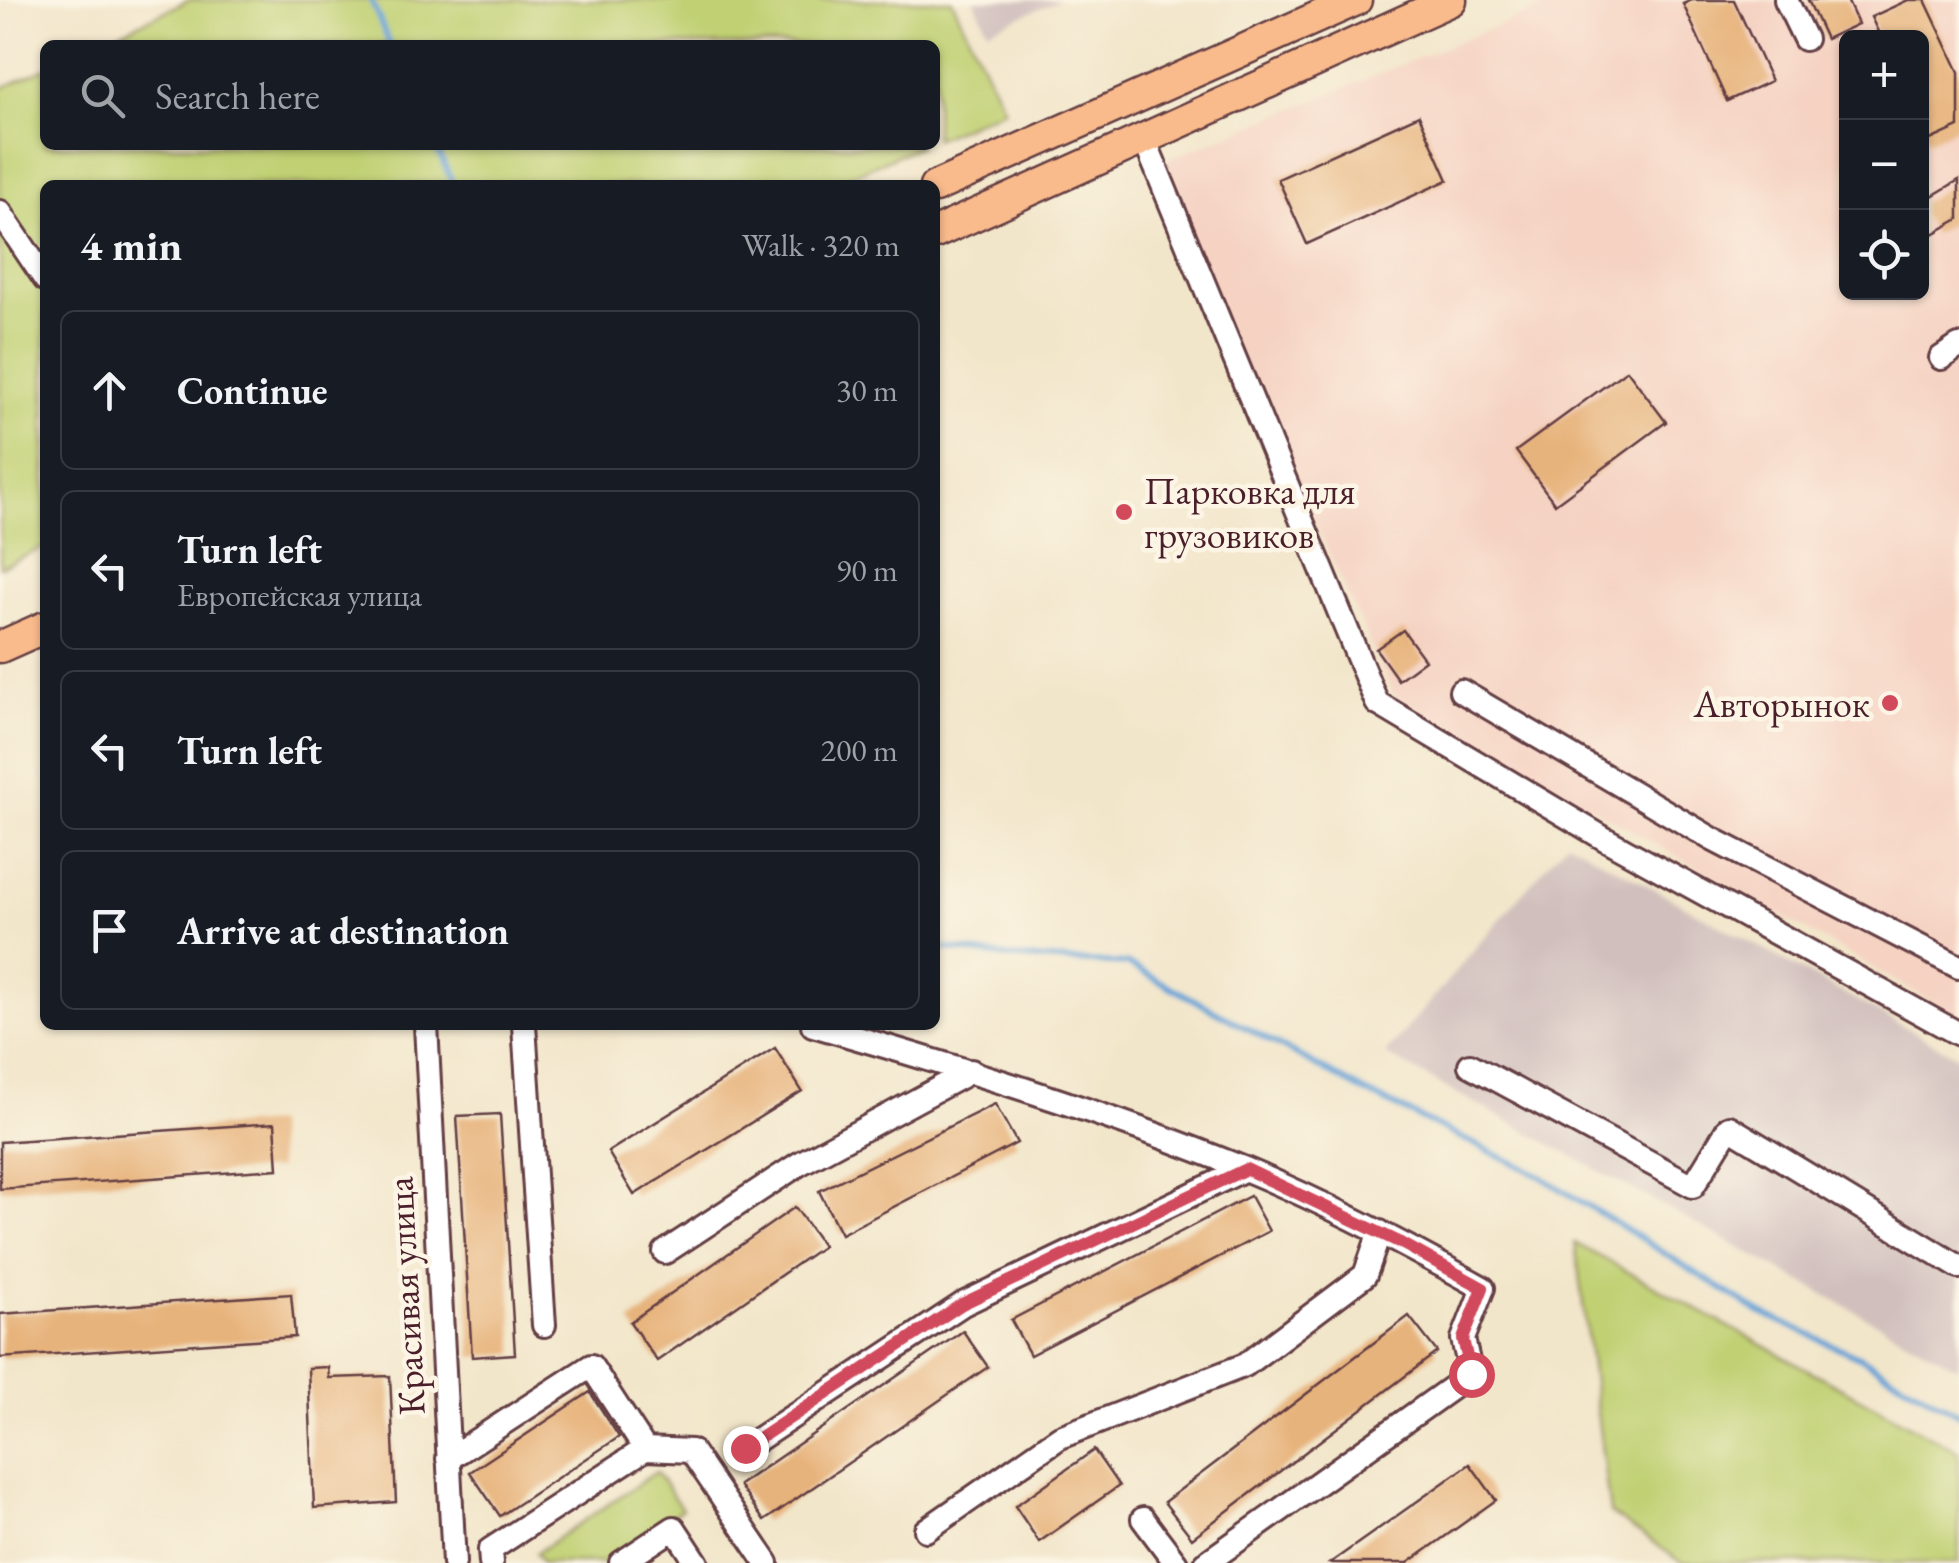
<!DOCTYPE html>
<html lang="en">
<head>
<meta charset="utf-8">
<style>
	:root { --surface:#171b24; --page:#242831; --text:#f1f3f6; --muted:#9ea1a6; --line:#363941 }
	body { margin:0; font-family:"EB Garamond",serif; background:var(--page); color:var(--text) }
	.controls { position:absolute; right:30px; top:30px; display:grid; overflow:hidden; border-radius:15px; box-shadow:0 2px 8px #0004 }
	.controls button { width:90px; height:90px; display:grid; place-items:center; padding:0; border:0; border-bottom:2px solid var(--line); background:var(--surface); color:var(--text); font:50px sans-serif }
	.stop { position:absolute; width:30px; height:30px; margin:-22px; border:8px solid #d1495b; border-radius:50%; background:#fff }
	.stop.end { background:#d1495b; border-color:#fff; box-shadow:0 2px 10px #0008 }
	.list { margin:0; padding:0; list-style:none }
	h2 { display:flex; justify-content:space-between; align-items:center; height:130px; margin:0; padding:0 40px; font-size:42px }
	h2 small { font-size:32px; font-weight:400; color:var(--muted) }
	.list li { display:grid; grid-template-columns:65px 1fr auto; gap:30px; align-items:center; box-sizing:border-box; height:160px; margin:0 20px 20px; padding:0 20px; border:2px solid var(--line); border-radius:15px }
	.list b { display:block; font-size:38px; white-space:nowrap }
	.list p { margin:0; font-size:32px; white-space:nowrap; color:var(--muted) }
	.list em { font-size:32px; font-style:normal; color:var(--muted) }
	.icon { flex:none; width:55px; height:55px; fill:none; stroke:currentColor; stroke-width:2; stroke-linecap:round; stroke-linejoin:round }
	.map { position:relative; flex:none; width:1959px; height:1563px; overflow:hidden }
	.search { position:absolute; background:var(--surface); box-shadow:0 2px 8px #0004; left:40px; top:40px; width:900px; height:110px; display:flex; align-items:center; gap:25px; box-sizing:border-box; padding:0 35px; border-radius:15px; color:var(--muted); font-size:38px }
	.panel { position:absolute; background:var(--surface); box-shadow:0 2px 8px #0004; left:40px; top:180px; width:900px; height:850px; border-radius:15px }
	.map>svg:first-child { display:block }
	.built { fill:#f5d2c2; fill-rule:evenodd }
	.industrial { fill:#d1bfbd }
	.green { fill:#c0d072; stroke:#85784e; stroke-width:2.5 }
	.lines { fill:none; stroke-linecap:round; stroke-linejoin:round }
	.stream { stroke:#65a1d6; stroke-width:6 }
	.building { fill:#e7b37b }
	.minor-casing { stroke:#633d43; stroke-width:28 }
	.major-casing { stroke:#633d43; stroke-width:35 }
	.minor { stroke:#fff; stroke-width:22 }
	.major { stroke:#fabb8c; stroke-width:30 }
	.route { stroke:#d1495b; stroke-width:12 }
	.poi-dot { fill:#d1495b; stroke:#fcf5e5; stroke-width:4 }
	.labels { text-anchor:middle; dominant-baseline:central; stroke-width:9; stroke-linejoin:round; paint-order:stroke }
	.poi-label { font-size:38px; fill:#4a1f2b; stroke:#fcf5e5; text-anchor:start }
	.street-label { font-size:38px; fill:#4a1f2b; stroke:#fcf5e5 }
</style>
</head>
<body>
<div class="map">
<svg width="1959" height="1563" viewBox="0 0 1959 1563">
	<rect width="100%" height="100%" fill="#fcf5e5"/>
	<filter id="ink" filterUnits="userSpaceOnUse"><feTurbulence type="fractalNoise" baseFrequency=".01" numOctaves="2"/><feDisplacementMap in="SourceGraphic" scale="20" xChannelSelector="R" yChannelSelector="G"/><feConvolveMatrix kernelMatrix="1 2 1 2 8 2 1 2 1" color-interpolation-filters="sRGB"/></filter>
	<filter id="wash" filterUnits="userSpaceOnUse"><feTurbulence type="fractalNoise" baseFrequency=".0048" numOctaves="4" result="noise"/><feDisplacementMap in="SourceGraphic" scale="40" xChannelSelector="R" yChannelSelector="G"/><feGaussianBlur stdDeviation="2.25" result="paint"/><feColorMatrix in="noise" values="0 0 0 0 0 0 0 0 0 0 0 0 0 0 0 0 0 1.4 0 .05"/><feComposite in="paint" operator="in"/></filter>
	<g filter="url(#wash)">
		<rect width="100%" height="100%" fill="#f2e6ca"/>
		<path class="built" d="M1561 0H1959V1017L1393 694 1152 166ZM1846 38H1922V292H1846Z"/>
		<path class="industrial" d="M974 0H1059L988 30Z
			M1567 841 1959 1057V1368L1385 1054Z"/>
		<path class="green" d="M189 0H952L1004 109 935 139V45H94Z
			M45 68V145H921L830 185H45V547L0 567V89Z
			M1575 1243 1959 1452V1563H1683L1610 1513Z
			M656 1472 682 1509 602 1563H542L536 1553Z"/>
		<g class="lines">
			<path class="stream" d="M371 0 390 45
				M435 145 454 185
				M935 947 1014 958 1128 964 1361 1090 1535 1173 1759 1312 1859 1357 1959 1414"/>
		</g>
		<g id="blocks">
			<path class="building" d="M1692 0H1734L1771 81 1727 101 1683 4Z
				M1808 0H1847L1858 24 1826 39Z
				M1908 0H1925L1959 72V127L1928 141 1922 126V38H1881L1871 17Z
				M1419 115 1448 180 1307 244 1278 179Z
				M1959 180V219L1933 234 1922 214V202Z
				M1627 370 1666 422 1555 504 1516 451Z
				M1403 630 1425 660 1398 680 1376 649Z
				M775 1048 802 1091 634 1195 608 1152Z
				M995 1104 1017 1143 841 1234 819 1191Z
				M500 1114 515 1354 472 1357 457 1116Z
				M275 1123 278 1169 0 1189V1142Z
				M1250 1196 1269 1231 1030 1355 1011 1320Z
				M795 1207 823 1246 657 1361 630 1322Z
				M291 1294 295 1337 0 1358V1314Z
				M1409 1316 1437 1352 1192 1538 1164 1502Z
				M963 1331 988 1367 764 1521 739 1485Z
				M328 1367 329 1378 390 1376 396 1502 314 1508 308 1368Z
				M590 1392 619 1437 500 1516 470 1472Z
				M1094 1450 1119 1486 1039 1542 1015 1506Z
				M1470 1464 1496 1500 1408 1563H1330Z"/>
		</g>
	</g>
	<g filter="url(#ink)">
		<use href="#blocks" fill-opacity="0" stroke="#633d43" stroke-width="2.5"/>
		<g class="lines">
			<g class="minor-casing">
				<path id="minor" d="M1786 0 1805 39
					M1144 139 1377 703 1605 839 1959 1034
					M0 212 45 279
					M1941 358 1959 346
					M1461 691 1712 839 1959 967
					M426 1025 454 1563
					M524 1025 544 1325
					M813 1025C958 1067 1105 1112 1245 1169 1327 1203 1406 1245 1483 1288L1463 1339 1471 1374 1206 1563
					M1470 1065 1693 1186 1729 1127 1959 1267
					M665 1252 799 1164 971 1071
					M745 1448 963 1304 1245 1169
					M645 1449 691 1451 767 1563
					M448 1459 591 1366 645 1449 490 1550 491 1563
					M1143 1519 1176 1563
					M926 1530 1060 1437 1245 1365 1365 1275 1380 1232
					M621 1563 674 1528 697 1563"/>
			</g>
			<g class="major-casing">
				<path id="major" d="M935 187 1356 0
					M935 233 1451 0
					M0 647 45 627"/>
			</g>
			<use href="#minor" class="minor"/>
			<use href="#major" class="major"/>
		</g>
	</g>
	<g class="lines" filter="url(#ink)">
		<path class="route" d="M745 1448 962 1304 1246 1169 1403 1244 1483 1288 1463 1339 1471 1374"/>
	</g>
	<g class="poi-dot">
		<circle cx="1124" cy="512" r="10"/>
		<circle cx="1890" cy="703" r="10"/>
	</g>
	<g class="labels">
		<g class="poi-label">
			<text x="1144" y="490">Парковка для<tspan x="1144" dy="44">грузовиков</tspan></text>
			<text x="1870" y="703" text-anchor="end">Авторынок</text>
		</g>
		<g class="street-label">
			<text transform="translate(405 1296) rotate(-93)">Красивая улица</text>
		</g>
	</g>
</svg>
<div class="controls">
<button>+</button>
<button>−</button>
<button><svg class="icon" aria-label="locate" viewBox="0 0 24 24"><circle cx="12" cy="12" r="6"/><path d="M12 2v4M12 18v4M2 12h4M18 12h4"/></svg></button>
</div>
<div class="stop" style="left:1471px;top:1374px"></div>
<div class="stop end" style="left:745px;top:1448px"></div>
<div class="search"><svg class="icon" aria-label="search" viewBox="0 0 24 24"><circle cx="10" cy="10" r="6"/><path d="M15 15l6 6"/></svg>Search here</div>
<section class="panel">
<h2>4 min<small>Walk · 320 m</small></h2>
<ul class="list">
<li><svg class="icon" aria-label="ahead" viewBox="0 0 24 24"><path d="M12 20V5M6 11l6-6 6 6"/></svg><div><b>Continue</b></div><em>30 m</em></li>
<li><svg class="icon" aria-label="left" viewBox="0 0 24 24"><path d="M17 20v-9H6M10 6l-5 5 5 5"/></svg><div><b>Turn left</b><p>Европейская улица</p></div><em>90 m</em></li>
<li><svg class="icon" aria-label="left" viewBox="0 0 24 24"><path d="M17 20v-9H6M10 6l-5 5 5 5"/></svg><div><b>Turn left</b></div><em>200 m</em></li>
<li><svg class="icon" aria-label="arrive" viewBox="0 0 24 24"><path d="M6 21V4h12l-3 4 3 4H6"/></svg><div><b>Arrive at destination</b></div></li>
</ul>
</section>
</div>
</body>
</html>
